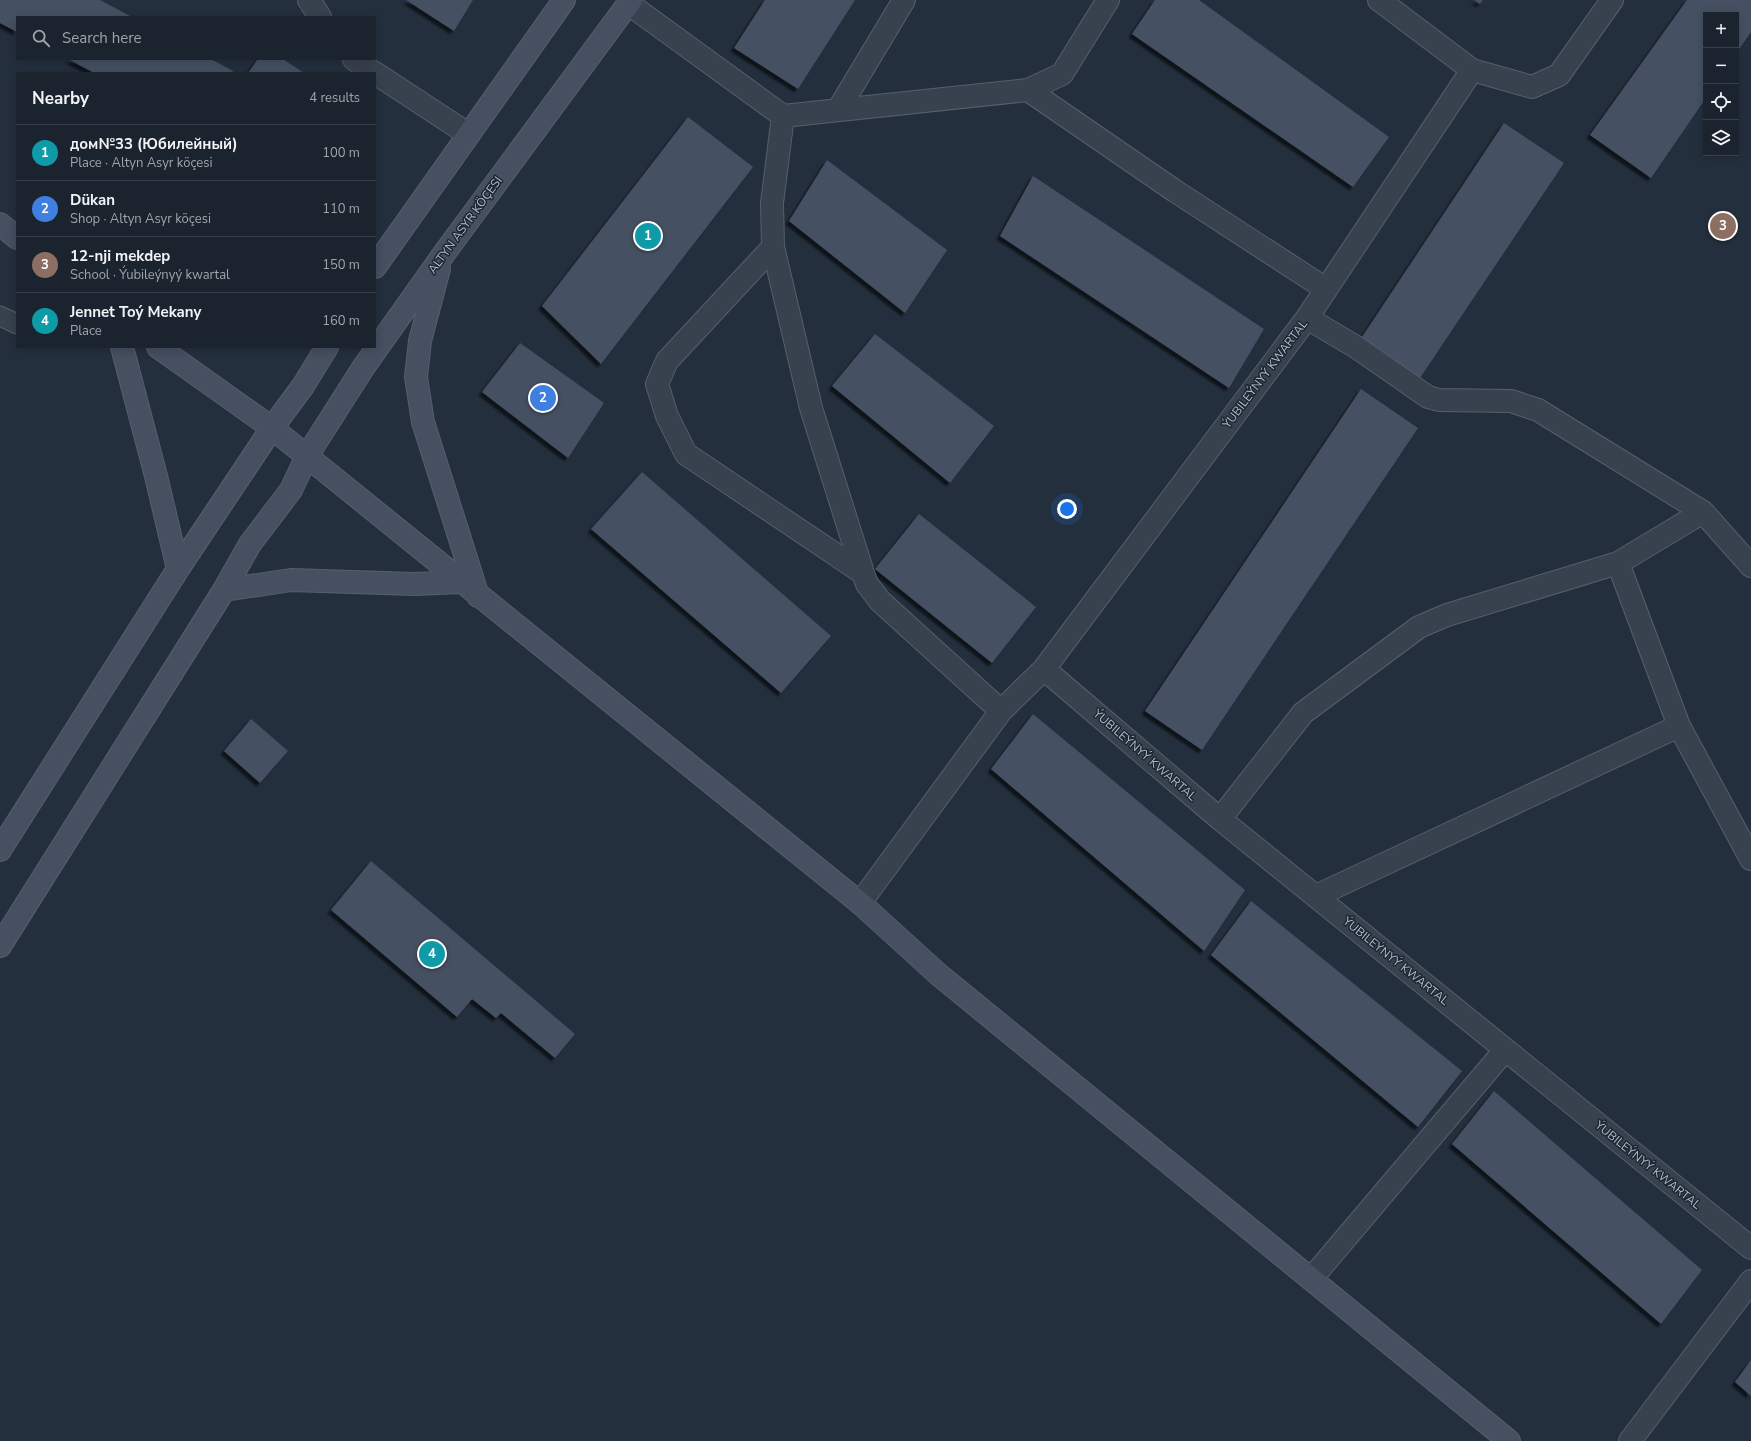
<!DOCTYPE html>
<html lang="en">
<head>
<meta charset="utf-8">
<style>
	:root { --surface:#1b232e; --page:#242b36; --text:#f1f3f6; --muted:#a0a4aa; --line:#39404a; --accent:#8ab4f8 }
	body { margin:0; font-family:"Nunito Sans",sans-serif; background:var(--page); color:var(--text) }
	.controls { position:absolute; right:12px; top:12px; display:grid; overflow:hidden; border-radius:0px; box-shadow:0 2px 10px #0003 }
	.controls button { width:36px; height:36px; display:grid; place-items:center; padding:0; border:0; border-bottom:1px solid var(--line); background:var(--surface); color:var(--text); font:20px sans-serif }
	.you { position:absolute; left:1067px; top:509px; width:14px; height:14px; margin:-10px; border:3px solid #fff; border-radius:50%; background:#1a73e8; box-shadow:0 0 0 6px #1a73e833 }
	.badge { display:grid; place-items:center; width:26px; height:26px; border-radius:50%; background:var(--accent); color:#fff; font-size:13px; font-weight:700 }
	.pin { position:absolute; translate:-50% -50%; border:2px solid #fff; box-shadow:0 1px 4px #0006 }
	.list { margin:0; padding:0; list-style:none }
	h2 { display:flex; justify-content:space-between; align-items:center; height:52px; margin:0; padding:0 16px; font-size:17px }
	h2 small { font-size:13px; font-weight:400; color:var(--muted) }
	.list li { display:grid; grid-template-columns:26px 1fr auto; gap:12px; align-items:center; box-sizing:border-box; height:56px; padding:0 16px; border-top:1px solid var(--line) }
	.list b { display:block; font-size:15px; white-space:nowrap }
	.list p { margin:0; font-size:13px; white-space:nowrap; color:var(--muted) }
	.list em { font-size:13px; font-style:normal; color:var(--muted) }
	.icon { flex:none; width:22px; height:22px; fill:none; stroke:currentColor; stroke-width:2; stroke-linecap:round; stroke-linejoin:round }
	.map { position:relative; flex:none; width:1751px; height:1441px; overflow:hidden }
	.search { position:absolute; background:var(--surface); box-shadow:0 2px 10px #0003; left:16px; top:16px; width:360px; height:44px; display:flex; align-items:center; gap:10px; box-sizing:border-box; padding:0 14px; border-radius:0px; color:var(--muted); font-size:15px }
	.panel { position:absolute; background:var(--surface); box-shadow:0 2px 10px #0003; left:16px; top:72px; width:360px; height:276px; border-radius:0px }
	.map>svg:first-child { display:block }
	.building { fill:#455162; filter:url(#shadow) }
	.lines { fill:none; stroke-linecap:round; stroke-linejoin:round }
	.lane-casing { stroke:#565f6c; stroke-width:21 }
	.street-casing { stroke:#565f6c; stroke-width:24 }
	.secondary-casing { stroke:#565f6c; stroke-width:24 }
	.lane { stroke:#38414e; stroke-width:19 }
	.street { stroke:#38414e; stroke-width:22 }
	.secondary { stroke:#465061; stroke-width:22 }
	.labels { text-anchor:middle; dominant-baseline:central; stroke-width:3; stroke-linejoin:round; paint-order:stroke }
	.street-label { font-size:12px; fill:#b4bcc9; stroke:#1d2633 }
</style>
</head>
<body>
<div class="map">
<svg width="1751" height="1441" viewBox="0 0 1751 1441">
	<defs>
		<filter id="shadow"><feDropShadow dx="-3.5" dy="3.5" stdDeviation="1" flood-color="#0009"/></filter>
	</defs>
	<rect width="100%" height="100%" fill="#242f3e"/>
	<path class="building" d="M0 0H100L132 17H17V32L0 23Z
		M406 0H473L454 31Z
		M765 0H855L798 89 734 48Z
		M1155 0H1199L1389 137 1353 187 1132 34Z
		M1474 0H1483L1480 4Z
		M1687 0H1751V32L1736 54V15H1706V98L1651 178 1590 135Z
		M68 59H211L233 71 232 73H94Z
		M258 59H283L304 73H248Z
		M688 117 753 167 601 364 542 306Z
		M1504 123 1564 163 1416 384 1358 343Z
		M827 160 947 250 905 313 789 221Z
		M1033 176 1264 329 1229 388 1000 236Z
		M875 334 994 426 950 483 832 386Z
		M520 343 604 403 568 458 482 392Z
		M1361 389 1418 428 1202 750 1145 711Z
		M642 472 831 636 781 693 591 529Z
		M919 514 1036 607 992 663 875 569Z
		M1033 714 1245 890 1204 951 991 769Z
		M251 719 288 751 260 783 224 751Z
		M371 861 575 1034 555 1058 501 1013 496 1018 472 999 457 1017 331 910Z
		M1251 901 1462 1071 1418 1127 1211 955Z
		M1494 1091 1702 1270 1661 1324 1452 1144Z
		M1751 1360V1396L1735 1382Z"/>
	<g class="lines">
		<g class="lane-casing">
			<path id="lane" d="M0 316 17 324"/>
		</g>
		<g class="street-casing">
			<path id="street" d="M309 0 320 17
				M1379 0 1472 70 1532 87 1559 75 1612 0
				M629 4 783 116 772 203 773 247 811 408 863 573 867 584 880 601 1001 711
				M354 59 374 73
				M375 73 468 134
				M1028 90 1175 191 1326 289
				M838 110 904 0
				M783 116 1028 90 1062 74 1108 0
				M773 247 667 361 657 384 667 416 686 454 863 573
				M1703 512 1751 566
				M1618 563 1679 726 1751 859
				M1044 669 1220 819 1751 1248
				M1220 819 1303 713 1419 627 1447 615 1618 563 1703 512 1538 410 1511 401 1439 400 1428 397 1356 347 1307 318
				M1316 896 1679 726
				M860 903 1001 711 1044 669 1307 318 1472 70
				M1311 1279 1505 1050
				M1630 1441 1751 1281"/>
		</g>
		<g class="secondary-casing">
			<path id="secondary" d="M0 224 17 238
				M375 267 564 0
				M439 269 420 341 416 377 423 422 478 596
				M122 347 156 476 178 569
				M158 347 272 428 860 903 938 974 1509 1441
				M224 590 291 580 414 584 462 582
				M0 850 178 569 272 428 303 386 327 347
				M0 946 224 590 250 544 291 490 307 456 363 368 443 255 631 0"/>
		</g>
		<use href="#lane" class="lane"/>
		<use href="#street" class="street"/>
		<use href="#secondary" class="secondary"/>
	</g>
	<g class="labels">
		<g class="street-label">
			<text transform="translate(465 225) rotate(-54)">ALTYN ASYR KÖÇESI</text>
			<text transform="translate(1265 374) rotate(-53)">ÝUBILEÝNYÝ KWARTAL</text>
			<text transform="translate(1145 755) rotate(41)">ÝUBILEÝNYÝ KWARTAL</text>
			<text transform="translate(1396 961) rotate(39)">ÝUBILEÝNYÝ KWARTAL</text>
			<text transform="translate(1648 1165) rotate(39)">ÝUBILEÝNYÝ KWARTAL</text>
		</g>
	</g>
</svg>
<div class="controls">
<button>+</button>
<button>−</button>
<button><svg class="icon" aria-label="locate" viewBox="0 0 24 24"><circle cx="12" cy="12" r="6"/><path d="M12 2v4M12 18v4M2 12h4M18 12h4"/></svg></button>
<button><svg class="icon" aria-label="layers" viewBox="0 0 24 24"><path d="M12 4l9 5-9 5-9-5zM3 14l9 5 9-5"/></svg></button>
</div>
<div class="you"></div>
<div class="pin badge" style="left:648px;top:236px;background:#0f9aa8">1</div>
<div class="pin badge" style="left:543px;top:398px;background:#3f7fe0">2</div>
<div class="pin badge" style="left:1723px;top:226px;background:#8d6e63">3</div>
<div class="pin badge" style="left:432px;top:954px;background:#0f9aa8">4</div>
<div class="search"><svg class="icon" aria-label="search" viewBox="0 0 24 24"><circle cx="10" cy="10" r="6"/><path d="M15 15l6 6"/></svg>Search here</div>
<section class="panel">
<h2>Nearby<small>4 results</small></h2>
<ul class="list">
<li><span class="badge" style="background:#0f9aa8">1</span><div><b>дом№33 (Юбилейный)</b><p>Place · Altyn Asyr köçesi</p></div><em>100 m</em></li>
<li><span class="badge" style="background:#3f7fe0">2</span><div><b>Dükan</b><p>Shop · Altyn Asyr köçesi</p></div><em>110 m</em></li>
<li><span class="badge" style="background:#8d6e63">3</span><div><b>12-nji mekdep</b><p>School · Ýubileýnyý kwartal</p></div><em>150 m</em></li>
<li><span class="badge" style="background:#0f9aa8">4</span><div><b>Jennet Toý Mekany</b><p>Place</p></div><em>160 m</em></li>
</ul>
</section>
</div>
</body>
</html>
